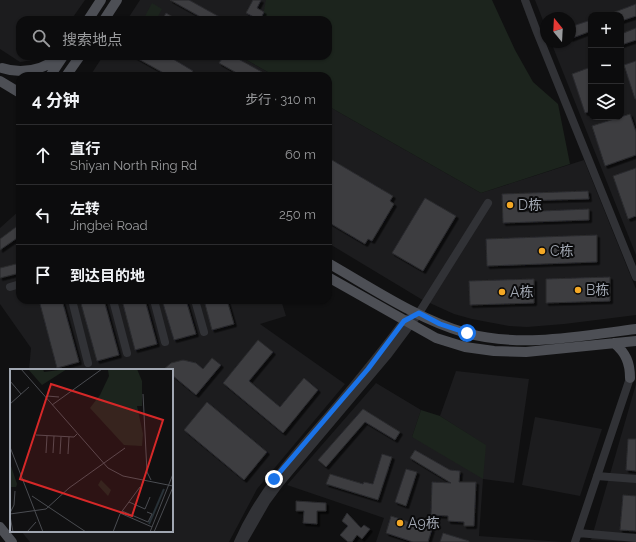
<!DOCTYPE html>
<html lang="zh">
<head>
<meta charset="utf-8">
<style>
	:root { --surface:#0c0c0d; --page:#1a1a1b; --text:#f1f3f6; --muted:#9a9b9d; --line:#2c2c2e }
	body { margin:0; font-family:Raleway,"Noto Sans SC",sans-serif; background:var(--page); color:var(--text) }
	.controls { position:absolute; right:12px; top:12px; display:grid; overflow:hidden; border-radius:8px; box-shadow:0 1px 3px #0004 }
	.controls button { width:36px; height:36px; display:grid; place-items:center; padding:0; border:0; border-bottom:1px solid var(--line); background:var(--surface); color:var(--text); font:20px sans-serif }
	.compass { position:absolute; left:540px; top:12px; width:36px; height:36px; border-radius:50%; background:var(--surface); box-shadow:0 1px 3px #0004; rotate:342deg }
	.stop { position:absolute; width:12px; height:12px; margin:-9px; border:3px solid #1a73e8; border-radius:50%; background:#fff }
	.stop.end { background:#1a73e8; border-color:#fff; box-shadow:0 1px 4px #0008 }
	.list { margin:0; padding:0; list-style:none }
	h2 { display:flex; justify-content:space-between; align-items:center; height:52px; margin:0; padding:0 16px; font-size:17px }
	h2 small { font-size:13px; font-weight:400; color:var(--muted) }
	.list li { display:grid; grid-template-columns:26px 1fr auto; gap:12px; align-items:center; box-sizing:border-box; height:60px; padding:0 16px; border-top:1px solid var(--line) }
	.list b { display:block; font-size:15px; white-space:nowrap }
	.list p { margin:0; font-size:13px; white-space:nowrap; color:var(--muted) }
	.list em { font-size:13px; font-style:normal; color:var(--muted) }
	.icon { flex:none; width:22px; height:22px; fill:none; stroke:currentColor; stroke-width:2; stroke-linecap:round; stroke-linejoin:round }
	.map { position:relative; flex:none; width:636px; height:542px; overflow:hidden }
	.search { position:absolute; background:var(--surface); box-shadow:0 1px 3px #0004; left:16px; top:16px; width:316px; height:44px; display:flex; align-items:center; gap:10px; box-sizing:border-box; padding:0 14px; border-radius:12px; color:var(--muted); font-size:15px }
	.panel { position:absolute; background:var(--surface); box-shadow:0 1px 3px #0004; left:16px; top:72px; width:316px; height:232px; border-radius:12px }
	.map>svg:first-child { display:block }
	.built { fill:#1c1c1e; fill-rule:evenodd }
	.green { fill:#1c241d }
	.building { fill:#3c3d41; stroke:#2a2a2d; filter:url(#shadow) }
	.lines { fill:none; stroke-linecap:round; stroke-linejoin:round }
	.minor { stroke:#313236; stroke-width:8 }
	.major { stroke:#4d4f55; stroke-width:10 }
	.route { stroke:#1a73e8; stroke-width:5 }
	.poi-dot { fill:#f4a825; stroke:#0b0b0c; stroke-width:1.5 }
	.labels { text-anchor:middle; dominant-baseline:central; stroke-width:4; stroke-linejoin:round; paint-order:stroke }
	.poi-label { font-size:14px; fill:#a1a7b2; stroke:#0b0b0c; text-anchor:start }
	.inset-river { fill:none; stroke:#283137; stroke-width:2 }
	.inset-road { fill:none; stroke:#4a4c51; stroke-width:1 }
	.view { fill:#d62828; fill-opacity:0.15; stroke:#d62828; stroke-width:2 }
	.inset-edge { fill:none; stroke:#a1a7b2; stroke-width:2 }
</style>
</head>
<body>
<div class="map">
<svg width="636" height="542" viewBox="0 0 636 542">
	<defs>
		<filter id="shadow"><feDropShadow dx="2.5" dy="2.5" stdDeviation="0" flood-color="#0009"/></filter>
	</defs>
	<rect width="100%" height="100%" fill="#101011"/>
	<path class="built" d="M0 0H85L71 20H20V56H47L46 58 20 62 0 49Z
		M140 0H267L262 20H127Z
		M535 0H636V255L551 42H570V18H546V28ZM591 15H621V117H591Z
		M103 56H244L243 58 275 76H90Z
		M328 106 481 193 584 160 636 289V315L564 324 527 327 509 326 472 319 454 314 421 299 328 243Z
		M20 210V300H281L286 316 260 324 345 384 257 489 229 542H30L21 531H172V370H29L31 348 0 304V228Z
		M456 371 529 379 514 483 483 479 479 536 562 542H376L384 518 287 485 376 383 421 410 412 437 485 445 440 416Z
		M636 384V542L591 540Z
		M535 417 602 429 580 496 522 485Z"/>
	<path class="green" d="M266 0H492L515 50 533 82 558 104 570 164 481 193 328 106V76H275L243 58 244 56H328V20H262Z
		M152 3 162 9 156 20H143Z
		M421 410 440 416 486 445 483 479 412 437Z"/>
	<path class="building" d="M170 0H189L225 20H206Z
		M253 0H261L257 8 264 12 260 20 246 13Z
		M636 4V16L621 21V15H607Z
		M166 13 178 20H162Z
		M591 20V31L570 39V27Z
		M636 28V40L621 45V34Z
		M133 56H168L193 71 190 76H169Z
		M224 56H233L262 72 260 76H242L219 63Z
		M636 61V99H635L624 65Z
		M591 67V111L585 113 572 74Z
		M630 114 636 132V155L605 166 592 126Z
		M332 160 393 196 390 201 394 204 372 241 368 239 365 244 328 222V166Z
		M636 168V216L628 219 613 176Z
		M588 191 589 199 518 201V212L589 209V220L503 223 502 194Z
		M425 198 456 216 423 271 392 253Z
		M20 224V236L0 250V239Z
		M597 235V262L487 266 486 239Z
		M20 263V273L0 278V268Z
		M610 277V301L546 303V279Z
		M534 279V303L470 305 469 281Z
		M39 300H62L79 362 57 368Z
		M80 300H104L119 355 97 361Z
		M122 300H145L157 344 135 350Z
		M162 300H186L196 334 174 340Z
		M204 300H227L234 324 212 330Z
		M258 340 273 352 249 381 280 407 304 378 318 390 283 433 223 383Z
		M212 358 221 365 196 395 172 375V370H163L171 363 183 360 196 363 203 369Z
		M207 402 267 452 244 480 184 430Z
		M363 409 400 432 395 440 365 422 326 467 318 460Z
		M628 439H636V471L626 470Z
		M415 450 450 470 460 471 459 482H476L474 526H464V522L448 521V516L431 515 432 482 451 483 410 458Z
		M382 454 392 457 378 500 326 484 330 474 363 484 364 482 373 484Z
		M406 469 417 472 406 506 395 502Z
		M623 495 636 496V531L620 530Z
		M296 501 326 503V511H317V524L303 523 304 511H296Z
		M347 513 361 528 364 525 370 529 362 539 357 535 352 542H348L340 535 348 526 342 521Z
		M391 516 432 529 428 542H413L386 533Z
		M443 533 469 541V542H440Z"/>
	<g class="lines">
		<path class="minor" d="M525 0 537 32 636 277
			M10 287 20 284
			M72 300 88 363
			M113 300 127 353
			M154 300 165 342
			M195 300 204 332
			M597 476 636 479
			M578 533 636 538
			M238 542C259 494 293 456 328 416 354 385 380 354 404 321L409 318
			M243 542 266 502 280 483 387 356 419 313 488 203
			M575 542 630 378"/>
		<path class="major" d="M88 20 101 0
			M104 20 117 0
			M2 68C23 75 44 69 62 56
			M50 76 62 58
			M66 76 80 56
			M0 81 20 93
			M328 263C372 288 417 319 466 333 521 348 581 336 636 329
			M328 277 436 338 465 347 494 351 526 352 636 341
			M614 343C626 353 630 363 630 378
			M0 527 12 542"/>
	</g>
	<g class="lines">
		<path class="route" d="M274 479 368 369 404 321 419 313 440 324 467 333"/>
	</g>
	<g class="poi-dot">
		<circle cx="510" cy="205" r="4"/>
		<circle cx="542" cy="251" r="4"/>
		<circle cx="578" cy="290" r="4"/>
		<circle cx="502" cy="292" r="4"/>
		<circle cx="400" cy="523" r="4"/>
	</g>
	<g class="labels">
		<g class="poi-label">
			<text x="518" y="205">D栋</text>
			<text x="550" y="251">C栋</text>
			<text x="586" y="290">B栋</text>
			<text x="510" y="292">A栋</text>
			<text x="408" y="523">A9栋</text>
		</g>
	</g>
	<g transform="translate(10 369)">
		<rect width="163" height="163" fill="#101011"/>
		<path d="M18 0H33L34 3 57 0 32 16ZM127 0 132 12V37H127L133 65 132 77 114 76 80 39 90 26 99 7 98 1ZM0 94 7 115 6 118H0ZM91 111 101 121 98 127 88 116Z" fill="#1c241d"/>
		<path class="inset-river" d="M139 155 154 120"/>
		<path class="inset-road" d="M11 0 98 99 113 107 163 117M0 12 11 25M133 25 137 103 141 111M37 27 49 28M0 35 19 18M42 36 92 0M26 66 64 68 67 65M0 78 33 163M36 84 37 67M43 84 44 67M50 85 51 68M58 85 59 68M22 127 76 163M119 133 135 140 140 128M112 142 138 153 142 145 137 143M0 144 4 136 5 122M110 144 142 158M0 145 36 140 59 119 115 79M0 147 3 163M17 163 26 153M103 163 110 145 130 118M140 163 163 105M144 163 163 118"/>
		<path class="view" d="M41 15 153 51 122 147 10 110Z"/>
		<rect width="163" height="163" class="inset-edge"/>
	</g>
</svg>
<div class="controls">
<button>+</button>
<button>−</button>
<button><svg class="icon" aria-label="layers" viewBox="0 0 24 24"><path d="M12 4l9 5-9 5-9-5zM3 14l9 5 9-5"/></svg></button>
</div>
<svg class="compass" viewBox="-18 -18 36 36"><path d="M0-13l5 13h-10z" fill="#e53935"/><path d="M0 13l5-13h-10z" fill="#9a9b9d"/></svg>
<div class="stop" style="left:467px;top:333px"></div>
<div class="stop end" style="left:274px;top:479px"></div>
<div class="search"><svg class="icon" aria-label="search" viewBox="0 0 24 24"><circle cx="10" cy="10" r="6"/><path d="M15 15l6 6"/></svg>搜索地点</div>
<section class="panel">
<h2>4 分钟<small>步行 · 310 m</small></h2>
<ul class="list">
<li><svg class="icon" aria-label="ahead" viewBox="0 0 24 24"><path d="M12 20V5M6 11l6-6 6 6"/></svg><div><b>直行</b><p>Shiyan North Ring Rd</p></div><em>60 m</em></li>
<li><svg class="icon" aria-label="left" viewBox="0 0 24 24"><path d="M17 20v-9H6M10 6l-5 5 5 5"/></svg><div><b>左转</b><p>Jingbei Road</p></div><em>250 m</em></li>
<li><svg class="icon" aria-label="arrive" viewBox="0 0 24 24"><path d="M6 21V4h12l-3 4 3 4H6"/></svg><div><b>到达目的地</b></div></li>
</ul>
</section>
</div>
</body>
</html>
